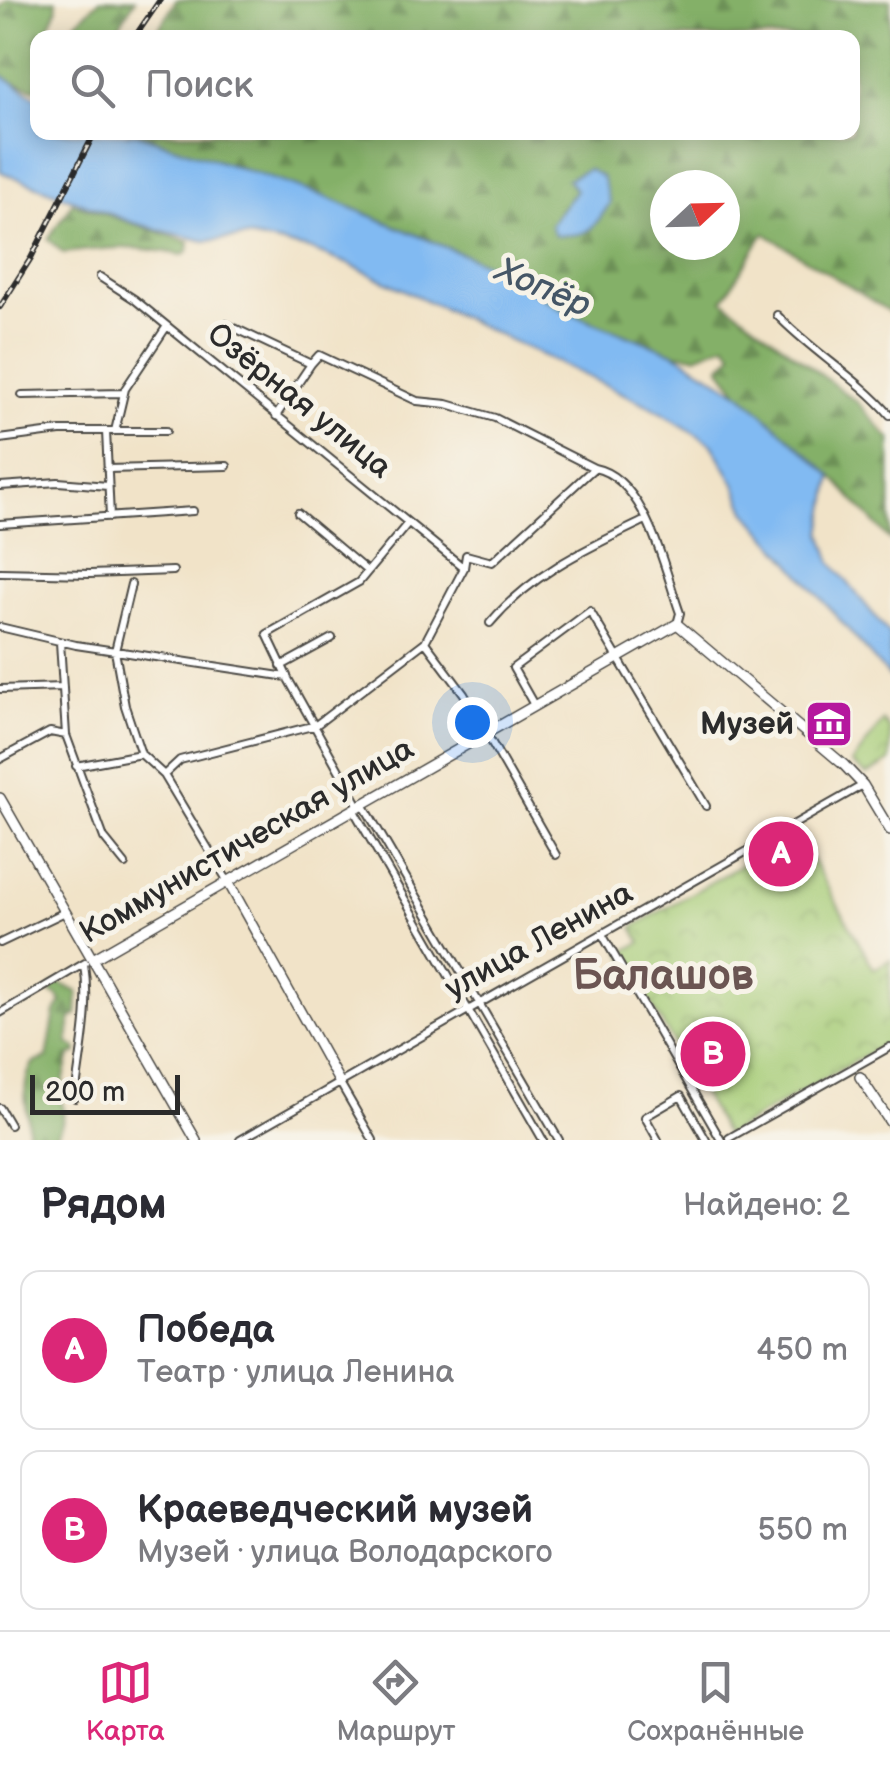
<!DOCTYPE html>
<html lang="ru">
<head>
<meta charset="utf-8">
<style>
	:root { --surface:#fff; --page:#f7f7f7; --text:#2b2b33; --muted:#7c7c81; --line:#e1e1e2; --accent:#db2777 }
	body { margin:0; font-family:"Balsamiq Sans",sans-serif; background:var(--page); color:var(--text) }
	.compass { position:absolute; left:650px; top:170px; width:90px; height:90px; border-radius:50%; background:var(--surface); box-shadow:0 5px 25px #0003; rotate:68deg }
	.scale { position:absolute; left:30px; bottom:25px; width:150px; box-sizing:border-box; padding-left:10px; border:5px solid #2b2b2b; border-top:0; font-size:28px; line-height:35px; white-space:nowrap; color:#2b2b2b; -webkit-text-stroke:8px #f7f3e8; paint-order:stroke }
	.you { position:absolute; left:472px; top:722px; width:35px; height:35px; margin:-25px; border:8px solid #fff; border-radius:50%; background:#1a73e8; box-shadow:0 0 0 15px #1a73e833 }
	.badge { display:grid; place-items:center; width:65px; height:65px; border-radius:50%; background:var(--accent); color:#fff; font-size:32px; font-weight:700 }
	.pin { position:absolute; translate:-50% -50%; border:5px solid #fff; box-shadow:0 2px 10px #0006 }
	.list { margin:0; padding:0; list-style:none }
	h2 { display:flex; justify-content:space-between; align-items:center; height:130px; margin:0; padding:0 40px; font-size:42px }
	h2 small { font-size:32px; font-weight:400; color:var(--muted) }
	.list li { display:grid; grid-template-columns:65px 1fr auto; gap:30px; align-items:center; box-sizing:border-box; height:160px; margin:0 20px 20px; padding:0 20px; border:2px solid var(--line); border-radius:20px }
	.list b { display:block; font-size:38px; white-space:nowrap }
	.list p { margin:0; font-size:32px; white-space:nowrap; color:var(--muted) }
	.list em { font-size:32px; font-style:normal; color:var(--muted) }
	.icon { flex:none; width:55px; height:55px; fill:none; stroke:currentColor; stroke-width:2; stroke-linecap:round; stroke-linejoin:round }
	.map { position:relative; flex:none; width:890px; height:1140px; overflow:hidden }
	.search { position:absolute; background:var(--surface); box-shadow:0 5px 25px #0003; left:30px; right:30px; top:30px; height:110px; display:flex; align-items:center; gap:25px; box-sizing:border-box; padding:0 35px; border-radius:20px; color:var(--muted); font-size:38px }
	.sheet { height:490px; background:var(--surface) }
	nav { display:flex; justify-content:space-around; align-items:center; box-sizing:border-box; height:140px; border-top:2px solid var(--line); background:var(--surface); font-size:28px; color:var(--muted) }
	nav a { display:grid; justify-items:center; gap:5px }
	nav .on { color:var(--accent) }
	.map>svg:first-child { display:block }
	.forest { fill:url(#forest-firs); stroke:#586e4a; stroke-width:2.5; fill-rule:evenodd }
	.park { fill:url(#park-crowns); stroke:#687c51; stroke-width:2.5 }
	.water { fill:#81baf2; stroke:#56728e; stroke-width:2.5 }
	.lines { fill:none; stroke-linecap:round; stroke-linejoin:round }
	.street-casing { stroke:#494743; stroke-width:10 }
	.secondary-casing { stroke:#494743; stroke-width:12 }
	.street { stroke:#fff; stroke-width:6 }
	.secondary { stroke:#fff; stroke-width:9 }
	.rail-casing { stroke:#2b2b2b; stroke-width:6 }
	.rail { stroke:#f7f3e8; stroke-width:2.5; stroke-dasharray:8; stroke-linecap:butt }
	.labels { text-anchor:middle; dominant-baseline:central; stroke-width:10; stroke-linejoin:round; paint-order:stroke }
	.street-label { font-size:32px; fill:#2b2b2b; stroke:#f7f3e8 }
	.poi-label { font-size:32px; font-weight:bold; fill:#2b2b2b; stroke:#f7f3e8; text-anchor:end }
	.water-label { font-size:35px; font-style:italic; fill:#455667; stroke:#f7f3e8 }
	.district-label { font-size:42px; font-weight:bold; fill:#6b5552; stroke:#f7f3e8 }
</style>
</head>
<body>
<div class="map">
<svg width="890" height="1140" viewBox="0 0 890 1140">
	<defs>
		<pattern id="forest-firs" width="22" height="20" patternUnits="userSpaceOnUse" patternTransform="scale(2.5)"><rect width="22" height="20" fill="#84b068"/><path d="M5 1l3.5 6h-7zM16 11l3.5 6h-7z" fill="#6c8f56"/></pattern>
		<pattern id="park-crowns" width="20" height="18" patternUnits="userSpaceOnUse" patternTransform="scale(2.5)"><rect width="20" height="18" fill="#a6cc77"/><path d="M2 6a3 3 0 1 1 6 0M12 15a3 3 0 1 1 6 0" fill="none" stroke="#8faf67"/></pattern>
	</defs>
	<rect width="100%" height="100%" fill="#f7f3e8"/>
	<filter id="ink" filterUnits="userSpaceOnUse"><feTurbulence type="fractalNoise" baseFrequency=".01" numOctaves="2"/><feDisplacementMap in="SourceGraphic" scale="20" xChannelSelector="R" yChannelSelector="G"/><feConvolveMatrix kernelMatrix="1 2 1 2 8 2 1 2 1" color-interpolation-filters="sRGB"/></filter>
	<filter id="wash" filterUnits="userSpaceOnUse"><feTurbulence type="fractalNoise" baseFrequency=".0048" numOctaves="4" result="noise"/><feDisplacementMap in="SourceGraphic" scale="40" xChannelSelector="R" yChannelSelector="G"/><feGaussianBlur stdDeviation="2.25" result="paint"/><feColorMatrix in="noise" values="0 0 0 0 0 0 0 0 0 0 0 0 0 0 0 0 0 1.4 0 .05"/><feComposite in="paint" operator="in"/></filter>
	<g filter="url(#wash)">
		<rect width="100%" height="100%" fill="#f1e3c8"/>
		<path class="forest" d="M8 0H56L57 9 47 31 51 37 38 38 37 90 9 81 0 74V6Z
			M100 0H135L112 37H71V27Z
			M176 0H890V312L764 233 723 300 858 403 890 439V540L832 476 740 393 720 367 733 353 726 344 696 356 674 353 564 311 498 269 321 195 127 133 852 132V38L154 37ZM665 185H725V245H665Z
			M72 203 189 242 188 251 183 255C133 245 113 247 63 253L48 239Z
			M59 983 78 992 77 1015 71 1018 68 1043 76 1048 77 1053 70 1055 59 1098C69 1112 61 1127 54 1140H19L28 1137C30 1109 18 1089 33 1063L47 1058 55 1012 62 1003 57 995 51 993 53 985Z"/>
		<path class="park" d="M883 721 890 730V761L867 775 852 763Z
			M797 833 874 969 890 960V1041L726 1135 622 953 641 942 633 927Z"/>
		<path class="water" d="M0 74 37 98 38 132 137 134 321 195 498 269 564 311 674 353 740 393 832 476 822 533 832 563 890 635V678L746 511 735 484 712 444 652 407 351 265 309 249 248 237 205 241 167 232 131 222 4 173 0 171Z
			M588 169 602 177 610 203C592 230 589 237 555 235L550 225 576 190 567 179Z"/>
	</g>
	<g filter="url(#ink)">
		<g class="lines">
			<g class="street-casing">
				<path id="street" d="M100 277 134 299 464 568
					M777 315C812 352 857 377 890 415
					M226 324 311 364 319 355 417 401 447 404 495 418 594 468C646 478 664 569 680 613L677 624
					M22 395 123 393
					M276 416 311 364
					M106 431 110 517
					M115 431 125 389 167 326
					M0 439 60 431H166
					M107 469 227 466
					M0 486 58 482 108 486
					M298 513 367 571
					M0 524 193 511
					M0 572 90 574 173 571
					M131 584 115 651 125 706 141 754
					M490 623C532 573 588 548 646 520
					M0 627 76 645 287 677 359 806
					M60 642 66 735 104 838 125 864
					M425 642 464 694 556 855
					M281 666 332 638
					M287 676 267 634 359 582 408 523
					M0 689 63 687
					M534 705 513 668 590 611 706 806
					M0 759 50 732 66 735
					M76 766 141 754 164 775 180 760 316 725 425 642 464 568 466 555 492 562 594 468
					M164 775 227 880
					M363 804 559 1140
					M353 809 543 1140
					M602 934 721 1140
					M0 943 65 912
					M0 1013 85 963
					M340 1083 373 1140
					M75 1098C80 1054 91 1008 84 964
					M0 1108 10 1125
					M729 1138 890 1047
					M240 1140 863 785
					M658 1140 645 1117 681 1096 706 1140"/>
			</g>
			<g class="secondary-casing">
				<path id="secondary" d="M0 798 196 1140
					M227 880 340 1083
					M93 959 677 624 844 765 863 785 890 830
					M860 1077 890 1122"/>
			</g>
			<use href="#street" class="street"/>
			<use href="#secondary" class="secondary"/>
			<g class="rail-casing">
				<path id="rail" d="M134 38 160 0
					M0 307 31 258 95 132"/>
			</g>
			<use href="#rail" class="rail"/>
		</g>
	</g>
	<defs>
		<g id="museum-square" transform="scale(2.5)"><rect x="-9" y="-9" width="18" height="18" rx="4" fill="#b5179e" stroke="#f7f3e8"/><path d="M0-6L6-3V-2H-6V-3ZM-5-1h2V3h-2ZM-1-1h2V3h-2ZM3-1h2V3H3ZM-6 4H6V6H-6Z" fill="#fff"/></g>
	</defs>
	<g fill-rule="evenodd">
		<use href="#museum-square" x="829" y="724"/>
	</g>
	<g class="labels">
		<g class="street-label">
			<text transform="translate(299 401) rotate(39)">Озёрная улица</text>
			<text transform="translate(247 841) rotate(-30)">Коммунистическая улица</text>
			<text transform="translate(539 941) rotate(-29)">улица Ленина</text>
		</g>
		<g class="poi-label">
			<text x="794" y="724">Музей</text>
		</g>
		<g class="water-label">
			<text transform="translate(543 288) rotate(23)">Хопёр</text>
		</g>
		<g class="district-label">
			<text x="663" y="976">Балашов</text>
		</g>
	</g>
</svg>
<svg class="compass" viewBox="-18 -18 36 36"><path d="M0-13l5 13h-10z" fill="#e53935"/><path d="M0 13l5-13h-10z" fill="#7c7c81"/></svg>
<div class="scale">200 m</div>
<div class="you"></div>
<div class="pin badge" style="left:781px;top:854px">A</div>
<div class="pin badge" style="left:713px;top:1054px">B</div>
<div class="search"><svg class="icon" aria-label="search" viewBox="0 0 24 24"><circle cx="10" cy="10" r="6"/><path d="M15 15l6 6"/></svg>Поиск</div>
</div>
<section class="sheet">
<h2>Рядом<small>Найдено: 2</small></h2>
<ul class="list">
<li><span class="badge">A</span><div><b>Победа</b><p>Театр · улица Ленина</p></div><em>450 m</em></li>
<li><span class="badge">B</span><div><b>Краеведческий музей</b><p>Музей · улица Володарского</p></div><em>550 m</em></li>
</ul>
</section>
<nav>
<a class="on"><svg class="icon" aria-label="map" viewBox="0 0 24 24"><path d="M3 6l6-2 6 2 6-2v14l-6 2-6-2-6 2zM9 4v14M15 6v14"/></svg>Карта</a>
<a><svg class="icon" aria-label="directions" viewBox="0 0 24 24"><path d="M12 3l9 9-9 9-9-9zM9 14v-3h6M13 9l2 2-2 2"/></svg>Маршрут</a>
<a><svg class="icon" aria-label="saved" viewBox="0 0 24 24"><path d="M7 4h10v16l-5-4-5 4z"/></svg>Сохранённые</a>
</nav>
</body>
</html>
